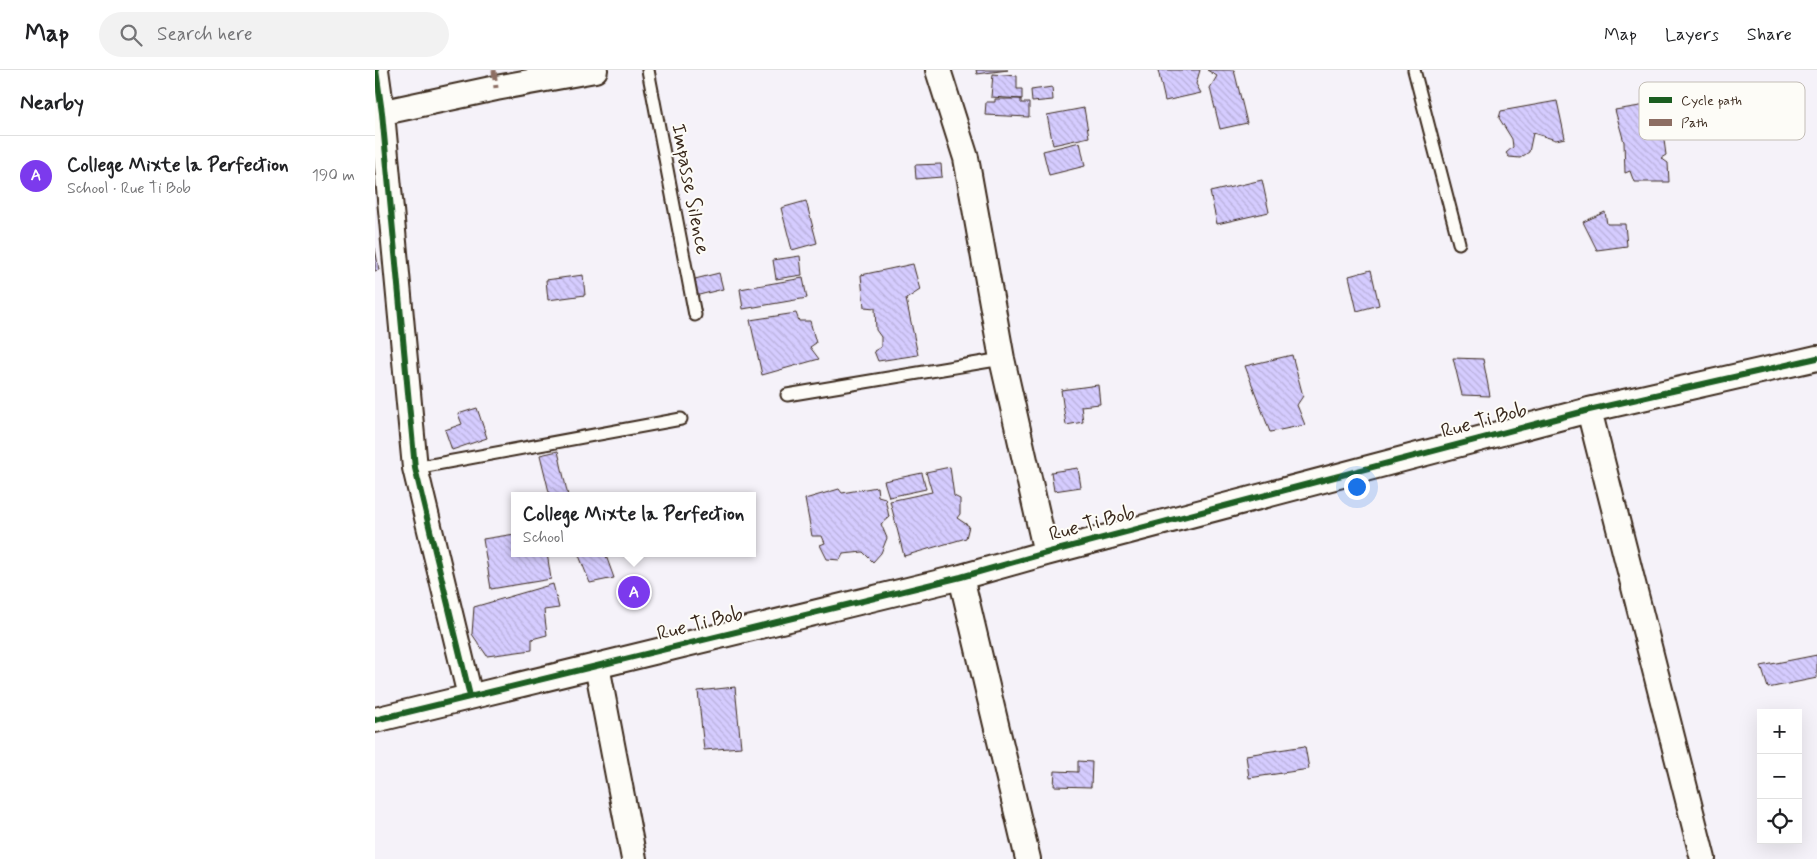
<!DOCTYPE html>
<html lang="en">
<head>
<meta charset="utf-8">
<style>
	:root { --surface:#fff; --page:#f2f2f2; --text:#202124; --muted:#757577; --line:#e0e0e0; --accent:#7c3aed }
	body { margin:0; font-family:Mynerve,sans-serif; background:var(--page); color:var(--text) }
	.controls { position:absolute; right:15px; bottom:15px; display:grid; overflow:hidden; border-radius:0px; box-shadow:0 5px 20px #0002 }
	.controls button { width:45px; height:45px; display:grid; place-items:center; padding:0; border:0; border-bottom:1px solid var(--line); background:var(--surface); color:var(--text); font:25px sans-serif }
	.you { position:absolute; left:981px; top:416px; width:18px; height:18px; margin:-12px; border:4px solid #fff; border-radius:50%; background:#1a73e8; box-shadow:0 0 0 8px #1a73e833 }
	.badge { display:grid; place-items:center; width:32px; height:32px; border-radius:50%; background:var(--accent); color:#fff; font-size:16px; font-weight:700 }
	.pin { position:absolute; translate:-50% -50%; border:2px solid #fff; box-shadow:0 1px 5px #0006 }
	.popup { position:absolute; left:136px; top:422px; width:245px; height:65px; box-sizing:border-box; display:grid; place-content:center; border-radius:0px; background:var(--surface); filter:drop-shadow(0 1px 4px #0005); font-size:16px; white-space:nowrap; color:var(--muted) }
	.popup b { font-size:19px; color:var(--text) }
	.popup::after { content:''; position:absolute; left:50%; top:100%; margin-left:-10px; border:10px solid transparent; border-top-color:var(--surface) }
	.list { margin:0; padding:0; list-style:none }
	h2 { display:flex; justify-content:space-between; align-items:center; height:65px; margin:0; padding:0 20px; font-size:21px }
	h2 small { font-size:16px; font-weight:400; color:var(--muted) }
	.list li { display:grid; grid-template-columns:32px 1fr auto; gap:15px; align-items:center; box-sizing:border-box; height:80px; padding:0 20px; border-top:1px solid var(--line) }
	.list b { display:block; font-size:19px; white-space:nowrap }
	.list p { margin:0; font-size:16px; white-space:nowrap; color:var(--muted) }
	.list em { font-size:16px; font-style:normal; color:var(--muted) }
	.icon { flex:none; width:28px; height:28px; fill:none; stroke:currentColor; stroke-width:2; stroke-linecap:round; stroke-linejoin:round }
	.map { position:relative; flex:none; width:1442px; height:789px; overflow:hidden }
	header { display:flex; align-items:center; gap:30px; box-sizing:border-box; height:70px; padding:0 25px; background:var(--surface); border-bottom:1px solid var(--line) }
	header strong { font-size:24px }
	nav { display:flex; gap:28px; margin-inline-start:auto; font-size:18px }
	.search { width:350px; height:45px; background:var(--page); display:flex; align-items:center; gap:12px; box-sizing:border-box; padding:0 18px; border-radius:28px; color:var(--muted); font-size:19px }
	main { display:flex }
	aside { flex:1; background:var(--surface) }
	.map>svg:first-child { display:block }
	.building { fill:url(#building-back-hatch); stroke:#3b2a1e }
	.lines { fill:none; stroke-linecap:round; stroke-linejoin:round }
	.service-casing { stroke:#3b2a1e; stroke-width:15 }
	.minor-casing { stroke:#3b2a1e; stroke-width:28 }
	.service { stroke:#fdfcf7; stroke-width:11 }
	.minor { stroke:#fdfcf7; stroke-width:24 }
	.quiet { stroke:#8d6e63; stroke-width:5; stroke-dasharray:10 5; stroke-linecap:butt }
	.cycleway-casing { stroke:#fdfcf7; stroke-width:9 }
	.cycleway { stroke:#1b5e20; stroke-width:6 }
	.labels { text-anchor:middle; dominant-baseline:central; stroke-width:4; stroke-linejoin:round; paint-order:stroke }
	.street-label { font-size:20px; fill:#3b2a1e; stroke:#fdfcf7 }
	.key { fill:#fdfcf7; stroke:#c3bdb6; stroke-width:1 }
	.key-label { font-size:14px; fill:#3b2a1e }
</style>
</head>
<body>
<header>
<strong>Map</strong>
<div class="search"><svg class="icon" aria-label="search" viewBox="0 0 24 24"><circle cx="10" cy="10" r="6"/><path d="M15 15l6 6"/></svg>Search here</div>
<nav><a>Map</a><a>Layers</a><a>Share</a></nav>
</header>
<main>
<aside>
<h2>Nearby<small></small></h2>
<ul class="list">
<li><span class="badge">A</span><div><b>College Mixte la Perfection</b><p>School · Rue Ti Bob</p></div><em>190 m</em></li>
</ul>
</aside>
<div class="map">
<svg width="1442" height="789" viewBox="0 0 1442 789">
	<defs>
		<pattern id="building-back-hatch" width="6" height="6" patternUnits="userSpaceOnUse" patternTransform="scale(1.25)"><rect width="6" height="6" fill="#d5ccff"/><path d="M-1 5l2 2M0 0l6 6M5-1l2 2" fill="none" stroke="#b8afda"/></pattern>
	</defs>
	<rect width="100%" height="100%" fill="#f5f2f9"/>
	<filter id="ink" filterUnits="userSpaceOnUse"><feTurbulence type="fractalNoise" baseFrequency=".02" numOctaves="2"/><feDisplacementMap in="SourceGraphic" scale="10" xChannelSelector="R" yChannelSelector="G"/><feConvolveMatrix kernelMatrix="1 2 1 2 8 2 1 2 1" color-interpolation-filters="sRGB"/></filter>
	<g filter="url(#ink)">
		<path class="building" d="M601 0H633L602 4Z
			M783 0H825L821 14 826 23 790 31Z
			M832 0H859L872 53 845 59 835 18 842 6Z
			M618 4 642 6V19H647V29L616 27Z
			M677 17 678 30 657 32 656 20Z
			M620 29H646V33H654V47L610 45 611 32H620Z
			M1182 31 1190 68 1181 70 1158 63 1154 82 1145 88 1134 87 1131 83 1138 77 1137 69 1124 48 1126 41Z
			M1284 33 1291 85 1286 88 1293 93 1294 112H1259L1255 101 1250 103 1249 72 1240 40Z
			M709 38 714 67 678 75 672 45Z
			M705 72 710 96 674 105 668 81Z
			M566 94 567 107 541 109 540 95Z
			M887 110 894 142 842 154 835 122Z
			M431 131 442 173 417 180 406 138Z
			M1230 142 1232 154H1250L1252 176 1222 180 1208 152Z
			M0 178 4 200 0 201Z
			M425 186 427 205 401 209 398 190Z
			M538 194 545 220 531 229 543 285 503 291 499 281 506 277V267L501 260 500 238 489 237 486 205Z
			M996 200 1004 235 982 241 974 206Z
			M344 203 348 219 320 226 316 210Z
			M208 205 210 225 173 230 171 210Z
			M428 208 432 228 368 239 365 219Z
			M421 243 424 251H435L441 273 435 277 444 289 387 305 375 250Z
			M917 285 928 326 922 335 930 355 895 362 870 296Z
			M1078 288 1108 289 1115 326 1087 325Z
			M723 315 725 334 706 336 708 352 691 355 686 320Z
			M102 338 112 368 77 380 70 360 87 354 83 344Z
			M183 381 193 426H175L165 385Z
			M575 397 579 426 585 429V444L582 448 594 456 591 468 529 486 515 431 557 422 551 402Z
			M703 398 706 417 679 421 676 402Z
			M547 403 551 419 514 427 509 411Z
			M502 417 503 426 510 428 514 447 506 454 512 468 506 483 498 492 488 482 468 484 465 490 452 489 445 475 450 473 447 466H437L430 429 464 419 467 423Z
			M140 464V483H172L176 509 116 519 108 469Z
			M203 483H230L239 508 215 513Z
			M178 514 184 538 169 540 172 565 157 569V580L112 586 97 564 99 537Z
			M1442 585V608L1393 618 1386 596Z
			M360 617 366 677 329 680 323 621Z
			M930 676 934 699 874 708 871 685Z
			M703 691 717 692 716 717 679 716 680 701 703 702Z"/>
		<g class="lines">
			<g class="service-casing">
				<path id="service" d="M273 0 320 245
					M1039 0 1084 173
					M412 325 627 289
					M40 398 306 349"/>
			</g>
			<g class="minor-casing">
				<path id="minor" d="M1 0 7 43 40 398 95 626
					M563 0 591 88 627 289 671 483
					M0 44 121 18 220 0
					M1214 340 1328 789
					M586 507 653 789
					M222 596 259 789
					M0 650 586 507 671 483 1214 340 1442 288"/>
			</g>
			<use href="#service" class="service"/>
			<use href="#minor" class="minor"/>
			<path class="quiet" d="M119 0 121 18"/>
			<g class="cycleway-casing">
				<path id="cycleway" d="M1 0 7 43 40 398 95 626
					M0 650 586 507 671 483 1214 340 1442 288"/>
			</g>
			<use href="#cycleway" class="cycleway"/>
		</g>
	</g>
	<g class="labels">
		<g class="street-label">
			<text transform="translate(315 119) rotate(79)">Impasse Silence</text>
			<text transform="translate(1109 351) rotate(-15)">Rue Ti Bob</text>
			<text transform="translate(717 454) rotate(-15)">Rue Ti Bob</text>
			<text transform="translate(325 554) rotate(-14)">Rue Ti Bob</text>
		</g>
	</g>
	<rect x="1264" y="12" width="166" height="58" rx="8" class="key"/>
	<rect x="1274" y="27" width="23" height="6" fill="#1b5e20"/>
	<rect x="1274" y="49" width="23" height="7" fill="#8d6e63"/>
	<g class="key-label">
		<text x="1306" y="35">Cycle path</text>
		<text x="1306" y="57">Path</text>
	</g>
</svg>
<div class="controls">
<button>+</button>
<button>−</button>
<button><svg class="icon" aria-label="locate" viewBox="0 0 24 24"><circle cx="12" cy="12" r="6"/><path d="M12 2v4M12 18v4M2 12h4M18 12h4"/></svg></button>
</div>
<div class="you"></div>
<div class="pin badge" style="left:259px;top:522px">A</div>
<div class="popup"><b>College Mixte la Perfection</b>School</div>
</div>
</main>
</body>
</html>
